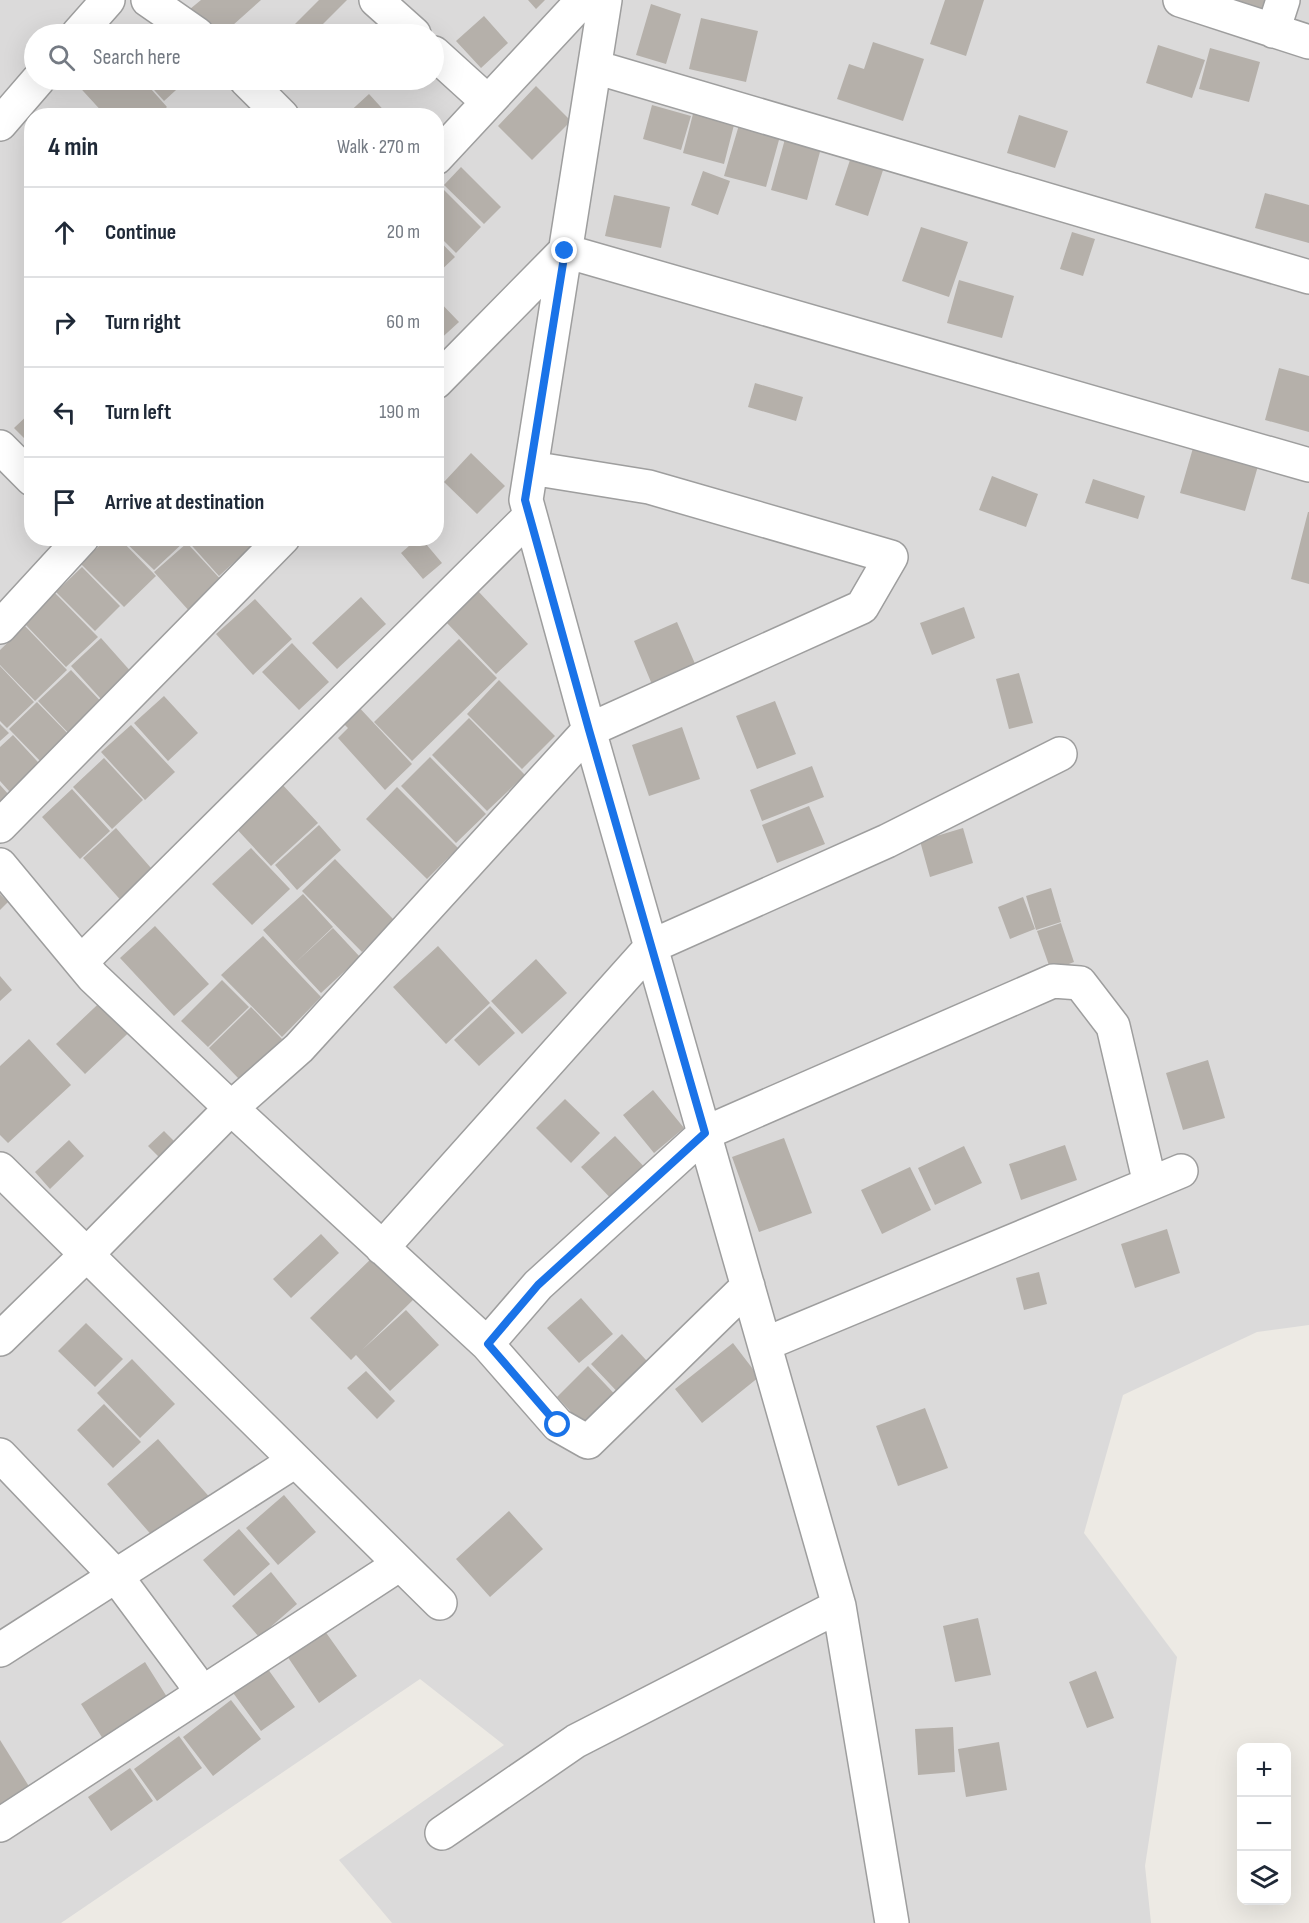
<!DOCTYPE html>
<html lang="en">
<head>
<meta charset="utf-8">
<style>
	:root { --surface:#fff; --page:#f2f2f3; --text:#1f2937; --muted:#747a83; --line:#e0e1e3 }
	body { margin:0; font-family:"Sofia Sans Condensed",sans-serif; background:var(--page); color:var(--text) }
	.controls { position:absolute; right:18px; bottom:18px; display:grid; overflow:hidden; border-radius:12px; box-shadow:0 6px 24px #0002 }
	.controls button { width:54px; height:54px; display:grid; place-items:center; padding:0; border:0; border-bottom:2px solid var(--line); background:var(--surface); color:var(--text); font:30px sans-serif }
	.stop { position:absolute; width:18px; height:18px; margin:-14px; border:4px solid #1a73e8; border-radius:50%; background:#fff }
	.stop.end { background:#1a73e8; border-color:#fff; box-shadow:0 2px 6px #0008 }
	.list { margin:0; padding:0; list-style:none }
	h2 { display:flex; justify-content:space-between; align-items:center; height:78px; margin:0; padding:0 24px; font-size:26px }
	h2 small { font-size:20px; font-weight:400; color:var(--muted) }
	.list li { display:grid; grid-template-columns:39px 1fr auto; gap:18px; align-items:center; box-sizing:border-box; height:90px; padding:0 24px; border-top:2px solid var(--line) }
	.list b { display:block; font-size:22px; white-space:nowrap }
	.list em { font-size:20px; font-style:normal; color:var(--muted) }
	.icon { flex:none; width:33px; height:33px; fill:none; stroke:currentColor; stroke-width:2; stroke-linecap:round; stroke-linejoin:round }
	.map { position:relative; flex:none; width:1309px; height:1923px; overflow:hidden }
	.search { position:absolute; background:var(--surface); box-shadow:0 6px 24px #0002; left:24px; top:24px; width:420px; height:66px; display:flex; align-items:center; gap:15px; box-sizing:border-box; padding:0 21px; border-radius:33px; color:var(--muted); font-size:22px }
	.panel { position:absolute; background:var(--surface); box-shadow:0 6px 24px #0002; left:24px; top:108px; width:420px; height:438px; border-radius:24px }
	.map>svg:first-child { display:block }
	.residential { fill:#dbdada; fill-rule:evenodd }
	.building { fill:#b5b0aa }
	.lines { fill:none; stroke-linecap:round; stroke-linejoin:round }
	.minor-casing { stroke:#9e9e9e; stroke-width:36 }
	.minor { stroke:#fff; stroke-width:33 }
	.route { stroke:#1a73e8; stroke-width:8 }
</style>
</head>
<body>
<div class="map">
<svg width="1309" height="1923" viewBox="0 0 1309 1923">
	<rect width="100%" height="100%" fill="#edeae4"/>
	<path class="residential" d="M0 0H1309V1325L1257 1332 1123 1395 1084 1533 1177 1657 1145 1866 1151 1923H392L339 1860 504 1745 420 1679 61 1923H0ZM34 34H434V80H34ZM32 116H436V538H32Z"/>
	<path class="building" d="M201 0H261L223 34H214L190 9Z
		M319 0H347L313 34H304L294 25Z
		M528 0H545L536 9Z
		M945 0H984L966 56 930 44Z
		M1223 0H1271L1266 15Z
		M651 4 681 14 666 64 636 55Z
		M484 16 508 43 481 68 456 41Z
		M701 18 758 31 746 82 689 69Z
		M873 42 924 59 903 121 837 99 849 64 864 69Z
		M1158 45 1205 60 1192 98 1146 83Z
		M1210 48 1260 62 1249 102 1199 89Z
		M73 80H143L167 107 158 116H106Z
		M145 80H187L164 101Z
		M536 86 571 121 532 160 498 126Z
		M369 94 389 116H345Z
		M652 105 691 116 681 150 643 139Z
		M694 110 735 121 724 164 683 153Z
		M1019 115 1068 131 1055 168 1007 153Z
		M741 118 782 129 766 187 724 176Z
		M788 128 824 137 807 200 771 190Z
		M854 148 887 158 868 216 835 205Z
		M461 167 501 207 484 224 444 185Z
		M703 171 730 181 718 215 691 205Z
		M441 187 481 227 456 253 436 233V191Z
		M1265 193 1309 205V243L1255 228Z
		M614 195 670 207 661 248 605 236Z
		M921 227 968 242 949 297 902 281Z
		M1072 232 1095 239 1083 276 1060 269Z
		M436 237 455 257 436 275Z
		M959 280 1014 296 1002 338 947 323Z
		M436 298 459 322 436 343Z
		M1279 368 1309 376V432L1265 420Z
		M755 383 803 397 796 421 748 407Z
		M32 411V431L24 438 14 428Z
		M1195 441 1260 459 1245 511 1180 493Z
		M471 453 505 486 477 514 444 482Z
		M992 476 1038 494 1026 527 979 510Z
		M1093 479 1145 496 1138 519 1085 503Z
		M1308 512H1309V584L1291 579Z
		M107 538H119L156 576 124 607 81 564Z
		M121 538H181L184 542 154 570Z
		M185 538H247L253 545 219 576Z
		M418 538H421L442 563 423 579 401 553Z
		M187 543 224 583 191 613 154 572Z
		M82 567 120 606 95 631 56 592Z
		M478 591 528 644 496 674 446 622Z
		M55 593 98 637 66 667 24 623Z
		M361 597 386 624 337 669 312 643Z
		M255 599 292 639 253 675 216 634Z
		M964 607 975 638 932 655 920 623Z
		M677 622 702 680 658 699 634 641Z
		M25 626 67 670 35 701 0 665V650Z
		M101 638 141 683 111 710 71 666Z
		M459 639 497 678 412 761 374 722Z
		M292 643 329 682 299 710 262 672Z
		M0 666 34 702 7 728 0 721Z
		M71 670 109 710 76 741 38 701Z
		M1019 673 1033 723 1009 729 996 679Z
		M499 680 555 736 522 769 467 714Z
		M164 696 198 733 168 761 134 723Z
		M775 701 796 754 757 769 736 716Z
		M37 702 73 739 45 766 9 729Z
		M355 703 412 764 385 790 338 738 348 728 339 719Z
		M469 718 525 775 487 811 432 755Z
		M0 724 9 733 0 741Z
		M131 725 175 772 145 800 101 752Z
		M682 727 700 779 649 796 632 745Z
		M13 735 49 774 19 802 0 781V747Z
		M430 757 486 814 456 843 401 786Z
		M104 758 143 800 112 829 73 787Z
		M812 766 824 797 762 821 750 790Z
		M280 782 318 823 271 866 233 825Z
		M0 785 20 807 0 826Z
		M397 787 458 848 427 879 366 819Z
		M72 789 110 831 80 859 42 817Z
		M809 806 825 844 777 863 762 825Z
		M319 825 341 850 297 890 275 865Z
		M116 828 158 876 125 905 83 858Z
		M963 828 973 863 930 877 920 841Z
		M251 848 290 889 252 925 212 884Z
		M335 859 394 920 362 952 302 891Z
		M1051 888 1061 922 1036 930 1026 896Z
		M0 894 8 902 0 910Z
		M303 894 333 927 294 964 263 930Z
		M1023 897 1035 929 1010 939 998 907Z
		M1061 923 1074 962 1051 971 1037 931Z
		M155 926 209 984 174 1016 120 958Z
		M333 928 360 957 321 993 294 964Z
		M263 936 321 997 282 1037 221 975Z
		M438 946 490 1003 446 1044 393 987Z
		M536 959 567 993 522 1034 491 1001Z
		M0 976 12 990 0 1001Z
		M222 980 249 1007 208 1047 181 1021Z
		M112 991 141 1021 85 1074 56 1044Z
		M490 1006 515 1033 479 1066 454 1040Z
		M251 1007 282 1039 240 1080 209 1048Z
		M29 1039 71 1085 8 1143 0 1135V1066Z
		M1208 1060 1225 1118 1183 1130 1166 1073Z
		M653 1090 684 1128 654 1153 623 1115Z
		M565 1099 600 1133 571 1163 536 1128Z
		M164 1131 177 1144 161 1159 148 1146Z
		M615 1136 650 1173 616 1204 581 1167Z
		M784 1138 812 1213 759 1232 732 1157Z
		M69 1140 84 1156 50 1189 35 1172Z
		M1065 1145 1077 1180 1021 1200 1009 1164Z
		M964 1146 982 1183 935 1205 918 1168Z
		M910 1167 931 1210 882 1234 861 1190Z
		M1167 1229 1180 1273 1135 1288 1121 1244Z
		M321 1234 339 1253 291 1298 273 1279Z
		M374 1256 415 1298 362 1350 406 1310 439 1345 390 1391 356 1355 351 1360 310 1318Z
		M1039 1272 1047 1304 1024 1310 1016 1278Z
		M581 1298 613 1334 579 1363 547 1328Z
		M86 1323 123 1359 95 1387 58 1351Z
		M622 1334 658 1373 627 1402 591 1364Z
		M733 1343 759 1377 702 1423 675 1389Z
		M132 1359 175 1404 140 1438 97 1393Z
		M588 1366 625 1405 593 1435 557 1397Z
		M366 1371 395 1401 377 1419 347 1388Z
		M104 1404 141 1442 113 1468 77 1430Z
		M925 1408 948 1468 898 1486 876 1426Z
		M158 1439 213 1501 161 1546 107 1484Z
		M284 1495 316 1532 278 1565 246 1528Z
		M509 1511 543 1549 490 1597 456 1559Z
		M239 1529 270 1564 234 1596 203 1560Z
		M271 1572 297 1604 259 1637 232 1606Z
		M978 1618 991 1675 955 1682 943 1626Z
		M322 1627 357 1676 319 1703 285 1653Z
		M145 1662 167 1697 103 1739 81 1704Z
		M265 1665 295 1707 261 1731 231 1690Z
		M1096 1671 1114 1718 1087 1728 1069 1682Z
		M231 1700 261 1739 213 1776 183 1737Z
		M953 1727 955 1772 918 1775 915 1729Z
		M179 1736 202 1768 157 1801 134 1769Z
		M0 1740 30 1788 0 1807Z
		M999 1742 1007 1790 966 1797 958 1749Z
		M130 1768 153 1801 111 1831 88 1797Z"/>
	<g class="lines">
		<g class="minor-casing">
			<path id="minor" d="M148 0 197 34
				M376 0 414 34
				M605 0 526 500 589 730 839 1606 892 1923
				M1180 0 1309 42
				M1273 31 1283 0
				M78 34 108 0
				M434 53 488 102
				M595 67 1309 277
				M246 80 282 116
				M0 124 38 80
				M436 158 583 0
				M436 382 565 251 1309 465
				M0 447 32 479
				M0 627 82 538
				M0 826 283 538
				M0 865 93 977 231 1108 487 1344 558 1425 588 1442 748 1286
				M81 962 530 516
				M0 1169 440 1603
				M382 1248 652 946 887 841 1060 754
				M0 1339 86 1255 231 1108 299 1048 589 730 862 607 891 557 649 487 531 468
				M487 1344 538 1285 705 1133 1053 981 1080 983 1113 1026 1150 1184
				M765 1344 1181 1171
				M0 1455 116 1576 192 1678 201 1694
				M0 1650 295 1461
				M0 1825 400 1564
				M442 1833 576 1741 839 1606"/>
		</g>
		<use href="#minor" class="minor"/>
	</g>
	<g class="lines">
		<path class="route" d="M558 1425 488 1344 538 1285 705 1133 589 730 525 500 565 251"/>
	</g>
</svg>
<div class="controls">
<button>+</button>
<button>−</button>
<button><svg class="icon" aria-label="layers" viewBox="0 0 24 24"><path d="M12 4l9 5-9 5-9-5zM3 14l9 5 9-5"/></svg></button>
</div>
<div class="stop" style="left:558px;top:1425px"></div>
<div class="stop end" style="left:565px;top:251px"></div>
<div class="search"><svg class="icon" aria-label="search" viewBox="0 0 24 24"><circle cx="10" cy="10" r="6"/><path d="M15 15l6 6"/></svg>Search here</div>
<section class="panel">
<h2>4 min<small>Walk · 270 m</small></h2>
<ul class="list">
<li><svg class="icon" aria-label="ahead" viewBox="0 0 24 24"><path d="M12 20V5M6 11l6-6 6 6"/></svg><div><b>Continue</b></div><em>20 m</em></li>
<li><svg class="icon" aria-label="right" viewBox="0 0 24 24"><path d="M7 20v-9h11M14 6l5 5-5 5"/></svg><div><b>Turn right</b></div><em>60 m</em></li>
<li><svg class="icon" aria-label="left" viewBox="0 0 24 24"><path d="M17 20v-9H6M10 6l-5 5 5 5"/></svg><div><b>Turn left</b></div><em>190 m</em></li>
<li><svg class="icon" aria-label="arrive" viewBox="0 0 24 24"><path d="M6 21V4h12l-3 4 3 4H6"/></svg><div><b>Arrive at destination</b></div></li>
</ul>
</section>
</div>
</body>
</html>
